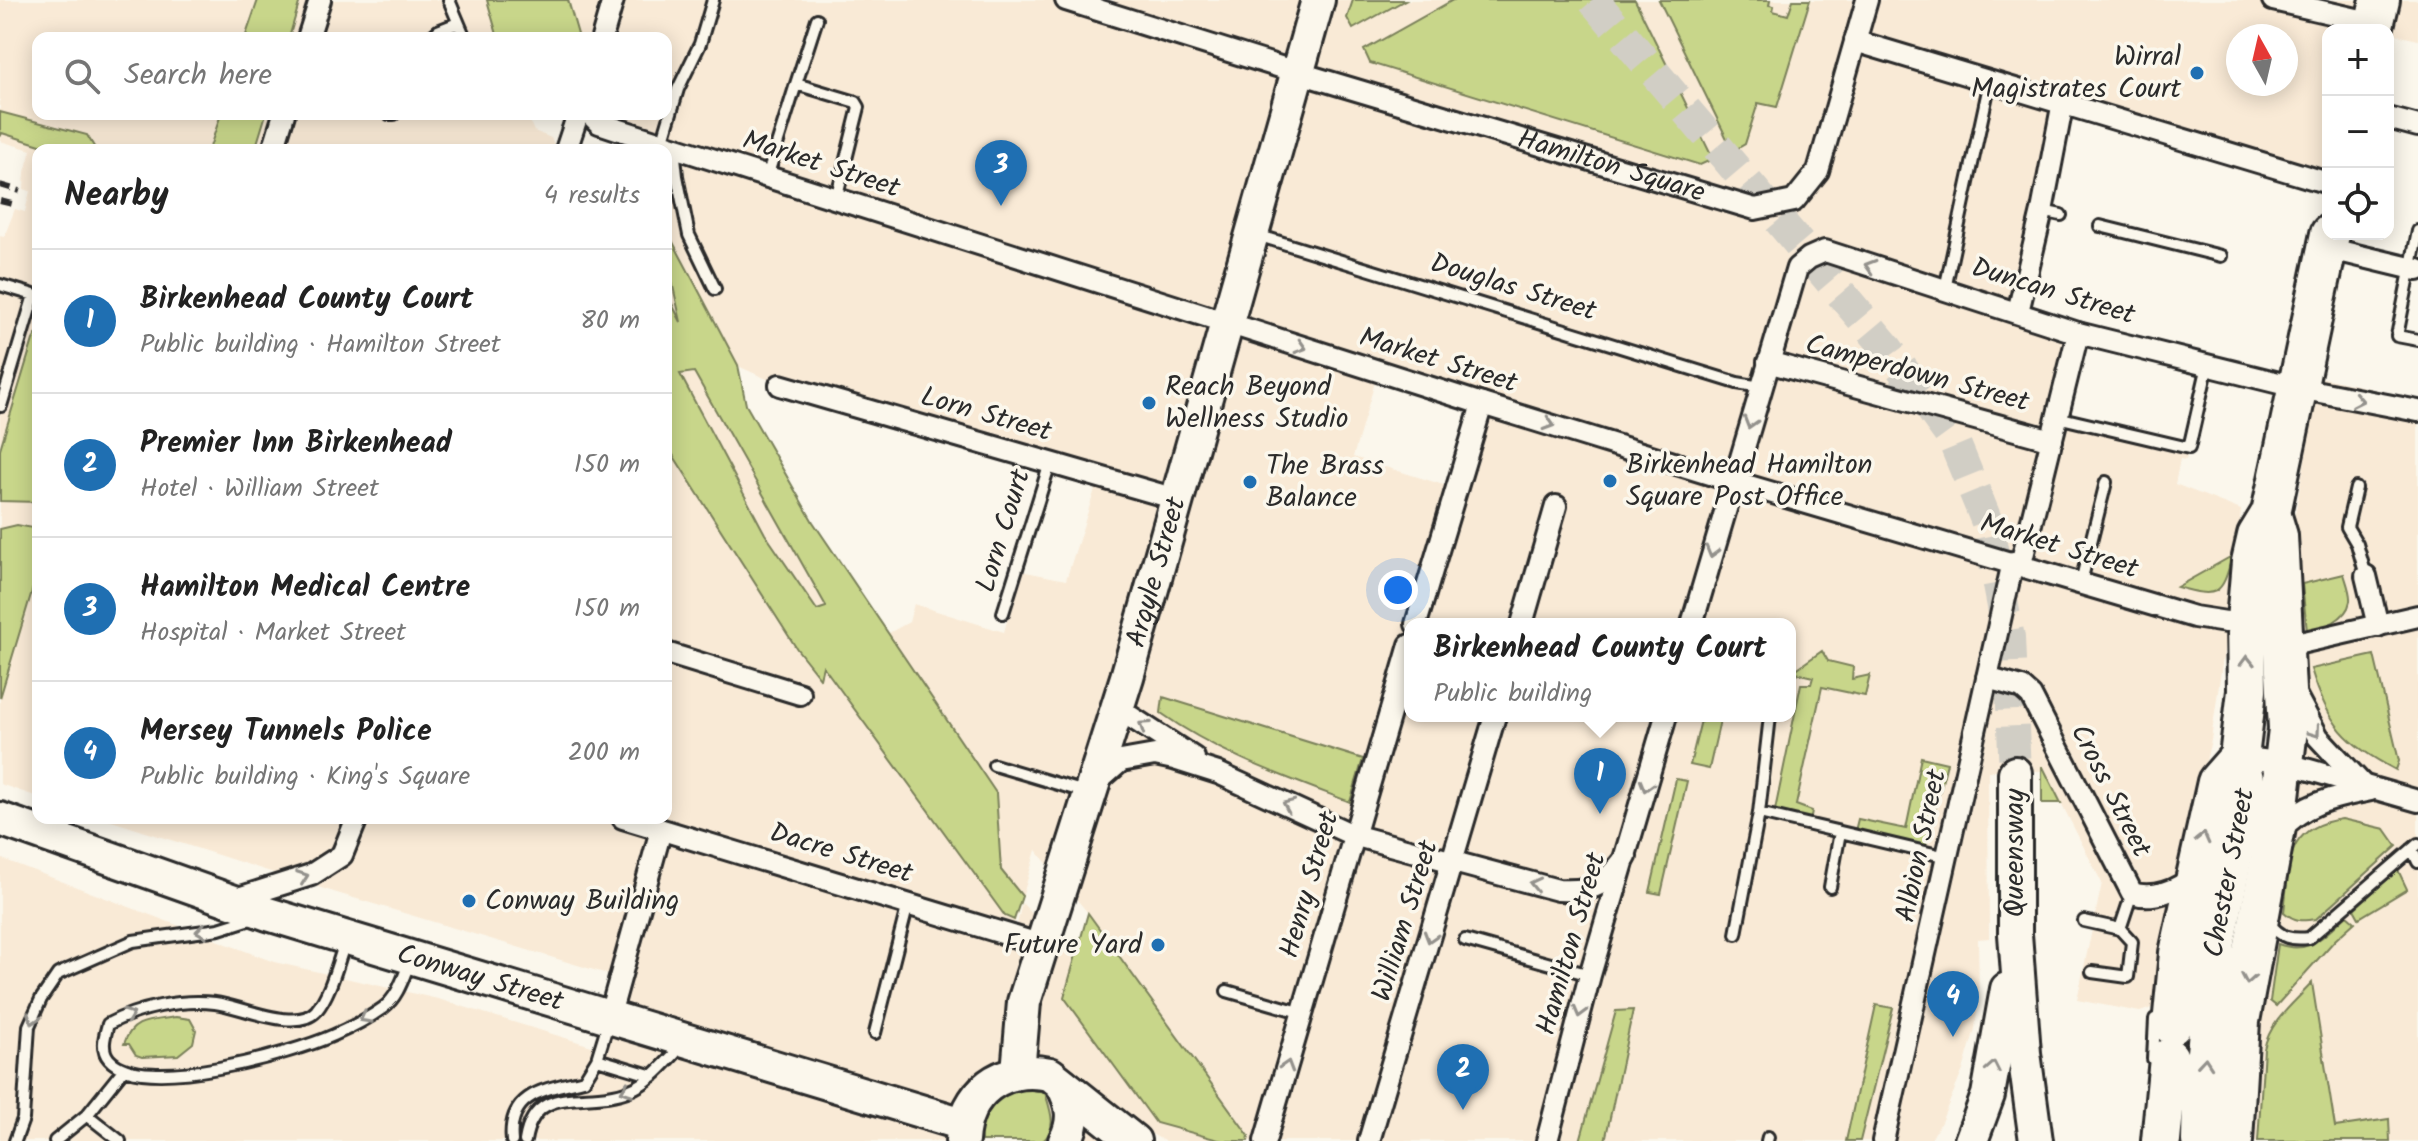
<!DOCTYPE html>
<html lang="en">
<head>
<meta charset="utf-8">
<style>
	:root { --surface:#fff; --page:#f2f2f2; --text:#222; --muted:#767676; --line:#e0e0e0; --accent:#1f6fb2 }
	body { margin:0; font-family:Kalam,sans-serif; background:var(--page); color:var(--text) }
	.controls { position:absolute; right:24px; top:24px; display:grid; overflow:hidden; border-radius:16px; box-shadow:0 4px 20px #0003 }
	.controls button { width:72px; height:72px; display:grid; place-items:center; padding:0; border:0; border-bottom:2px solid var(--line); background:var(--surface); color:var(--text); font:40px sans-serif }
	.compass { position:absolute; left:2226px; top:24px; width:72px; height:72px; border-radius:50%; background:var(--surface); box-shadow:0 4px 20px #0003; rotate:352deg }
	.you { position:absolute; left:1398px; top:590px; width:28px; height:28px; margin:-20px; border:6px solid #fff; border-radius:50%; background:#1a73e8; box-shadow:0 0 0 12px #1a73e833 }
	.badge { display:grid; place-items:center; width:52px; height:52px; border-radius:50%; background:var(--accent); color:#fff; font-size:26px; font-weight:700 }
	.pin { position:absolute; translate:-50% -66px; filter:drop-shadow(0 2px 4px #0008) }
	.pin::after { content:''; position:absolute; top:42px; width:28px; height:24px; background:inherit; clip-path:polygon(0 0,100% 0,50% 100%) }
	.popup { position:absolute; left:1404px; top:618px; width:392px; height:104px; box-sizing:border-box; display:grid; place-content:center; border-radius:16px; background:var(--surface); filter:drop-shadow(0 2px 6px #0005); font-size:26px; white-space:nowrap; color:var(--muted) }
	.popup b { font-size:30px; color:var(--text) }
	.popup::after { content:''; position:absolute; left:50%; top:100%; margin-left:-16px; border:16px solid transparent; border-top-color:var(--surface) }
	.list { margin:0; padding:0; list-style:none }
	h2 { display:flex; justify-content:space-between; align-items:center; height:104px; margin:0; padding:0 32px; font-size:34px }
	h2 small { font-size:26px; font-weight:400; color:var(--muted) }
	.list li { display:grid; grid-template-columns:52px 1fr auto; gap:24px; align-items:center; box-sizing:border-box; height:144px; padding:0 32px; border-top:2px solid var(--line) }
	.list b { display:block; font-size:30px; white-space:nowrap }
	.list p { margin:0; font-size:26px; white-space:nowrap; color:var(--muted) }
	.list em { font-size:26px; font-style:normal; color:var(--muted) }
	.icon { flex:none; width:44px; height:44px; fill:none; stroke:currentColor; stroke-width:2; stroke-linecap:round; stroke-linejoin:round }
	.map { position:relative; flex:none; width:2418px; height:1141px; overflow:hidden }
	.search { position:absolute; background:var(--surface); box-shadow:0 4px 20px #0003; left:32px; top:32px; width:640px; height:88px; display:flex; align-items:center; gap:20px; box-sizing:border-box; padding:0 28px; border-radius:16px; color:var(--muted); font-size:30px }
	.panel { position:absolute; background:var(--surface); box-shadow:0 4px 20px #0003; left:32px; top:144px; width:640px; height:680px; border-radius:16px }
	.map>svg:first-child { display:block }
	.built { fill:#f9ead6; fill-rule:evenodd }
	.green { fill:#c8d68a; stroke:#7a805a; stroke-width:2; fill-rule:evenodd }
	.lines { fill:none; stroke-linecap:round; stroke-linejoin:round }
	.primary-tunnel { stroke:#d1cec5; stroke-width:32; stroke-dasharray:32 16; stroke-linecap:butt }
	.lane-casing { stroke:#2b2b2b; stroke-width:16 }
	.street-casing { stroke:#2b2b2b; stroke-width:26 }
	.primary-casing { stroke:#2b2b2b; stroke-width:38 }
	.highway-casing { stroke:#2b2b2b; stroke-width:44 }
	.lane { stroke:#fbf7ec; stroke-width:10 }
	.street { stroke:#fbf7ec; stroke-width:20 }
	.primary { stroke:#fbf7ec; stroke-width:32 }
	.highway { stroke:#fbf7ec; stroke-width:38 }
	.rail { stroke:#2b2b2b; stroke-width:6; stroke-dasharray:12 6; stroke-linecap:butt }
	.oneway { stroke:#93918c }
	.poi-dot { fill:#1f6fb2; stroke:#fbf7ec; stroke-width:3 }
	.labels { text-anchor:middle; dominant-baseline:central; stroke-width:7; stroke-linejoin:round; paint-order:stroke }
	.poi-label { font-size:28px; fill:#2b2b2b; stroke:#fbf7ec; text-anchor:start }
	.street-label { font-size:28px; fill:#2b2b2b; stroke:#fbf7ec }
</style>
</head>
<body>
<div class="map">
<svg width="2418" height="1141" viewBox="0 0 2418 1141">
	<rect width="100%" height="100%" fill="#fbf7ec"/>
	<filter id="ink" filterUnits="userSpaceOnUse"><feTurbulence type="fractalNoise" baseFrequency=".0125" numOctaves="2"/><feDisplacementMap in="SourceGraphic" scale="16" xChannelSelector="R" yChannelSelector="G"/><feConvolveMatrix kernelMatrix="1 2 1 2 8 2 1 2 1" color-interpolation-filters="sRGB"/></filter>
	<g filter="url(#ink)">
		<path class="built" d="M0 0H487L498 38H38V114H526L534 131 551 138 554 144 552 150H38V797L0 784V236L4 237 15 209 25 212 30 191 24 189 25 172 31 150 0 141Z
			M568 0H1066L1110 13 1114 0H2418V40L2401 36 2375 23 2373 30H2328V183L2066 103 2018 311 2078 333 2058 417 2189 448 2186 460 2180 459 2175 484 2241 510 2234 581 2211 740 2173 900 2154 1007 2140 1012 2077 1000 2102 883 2043 767 2041 771H1988L1989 938 1978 939 1979 995 1975 1029 1963 1070 1941 1122 1930 1141H1164L1145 1130 1130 1141H0V858L274 962 438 999 608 1051 663 833 1013 942 1022 903 1075 959 1088 913 1036 850 1011 936 658 825 614 976 337 893 102 818H666V150H626L611 114H666V38H579ZM2238 36H2286V84H2238ZM738 366 780 385 1099 477 1066 580 1021 571 1004 632 914 604 909 622 889 633 813 522 746 405ZM1378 372 1482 404 1457 489 1353 457ZM1410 624H1790V716H1410Z
			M2320 377 2418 399V1141H2254L2268 816 2266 706 2290 542Z"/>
		<path class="green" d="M258 0H300L289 38H245Z
			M487 0H568L579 38H498Z
			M1353 0H1405L1353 29 1347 18Z
			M1453 0H1635L1713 159 1700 165 1370 63 1364 50Z
			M1659 0H1770L1769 5 1774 6 1773 11 1788 15 1793 0H1810L1777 107 1758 103 1745 144 1733 151Z
			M0 112 87 135 96 150H56L2 133 0 137Z
			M221 114H266L255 150H209Z
			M666 229 738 365 746 405 813 522 996 793 1001 870 1022 896 1014 920 1005 916 823 666 820 678 797 649 666 444V292L681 322 666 255ZM694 372 826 606V607L817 610 765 534 680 374Z
			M38 332V502L0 501V449L33 340Z
			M17 525 38 529V571L0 698V529Z
			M2232 556C2222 597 2217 598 2177 587Z
			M2344 574C2346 581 2351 593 2350 601 2347 620 2323 628 2307 631L2302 584Z
			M1822 651 1828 661 1853 667 1852 679 1870 675 1865 696 1822 687 1796 805 1812 811 1809 827 1773 820 1801 684H1811L1813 677 1792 672Z
			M2374 655 2399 761 2396 770C2345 744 2328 724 2311 669Z
			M1163 697 1363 759 1350 802C1285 777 1218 754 1161 713Z
			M1702 716H1721L1709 769 1690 765Z
			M1921 757 1947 763 1925 850 1854 835 1858 819 1906 829Z
			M2042 767H2043L2061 803H2042Z
			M1676 779 1687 781 1661 894 1650 892Z
			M2342 819 2385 829 2397 846 2316 919C2302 921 2295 922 2284 912 2290 865 2283 827 2342 819Z
			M2398 870 2407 889 2359 918 2354 909Z
			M1088 913 1249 1136 1248 1141H1222L1156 1123 1064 997Z
			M2347 915 2355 922 2335 940 2276 1006 2270 1001 2278 944C2311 956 2324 935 2347 915Z
			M2312 983 2335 1127 2389 1119 2390 1141H2258L2264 1049C2270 1021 2294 1003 2312 983Z
			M1876 1005 1893 1008 1860 1141H1846Z
			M1633 1010 1605 1141H1580L1616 1011Z
			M176 1017 190 1019 196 1030 193 1043 178 1055 142 1057 136 1055 129 1044H124C132 1018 152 1021 176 1017Z
			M1026 1088 1045 1093C1050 1109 1058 1128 1043 1141H981C975 1108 998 1096 1026 1088Z"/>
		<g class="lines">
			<path class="primary-tunnel" d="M1593 0 1887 348 1953 439 1987 522 2009 638 2015 773"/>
			<g class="lane-casing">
				<path id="lane" d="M449 0 465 38
					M430 38 438 31 458 23
					M796 84 817 19
					M389 114H394
					M662 143 678 89 700 44 713 0
					M674 147 677 176 689 235 715 289
					M767 177 796 84 856 102 859 107 836 199
					M2042 211 2061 215
					M2100 226 2221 256
					M2418 231 2397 336 2418 340
					M1257 235 1737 383 1761 387
					M0 285 34 295 1 406
					M1945 289 1990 81
					M2057 417 2189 448 2208 365
					M2356 488 2347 527 2357 544 2366 576
					M2081 582 2106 482
					M1003 613 1050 463
					M1770 716 1759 813 1947 857
					M994 765 1088 793
					M2412 849 2418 862
					M1830 887 1840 832
					M2084 921 2120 929 2132 942 2128 977 2092 972
					M2269 923C2281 938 2291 940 2309 938L2418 844
					M2120 929 2132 893
					M1736 934 1759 813
					M1465 940 1590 975
					M345 943C337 964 331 993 316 1011 296 1033 241 1006 215 1003 180 999 139 1008 108 1024 105 1035 100 1049 109 1059 142 1097 294 1053 334 1035 350 1028 369 1018 383 1008 398 997 403 978 410 961
					M1227 991 1303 1013
					M875 1033 908 904
					M597 1059 653 1076
					M2153 1059 2155 1019
					M87 1115 120 1141
					M15 1141 23 1119 29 1026 41 999 58 974 133 941 219 929 254 918
					M55 1141 87 1115 124 1069
					M512 1141C507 1092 547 1089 584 1080L597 1059 609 1020
					M525 1141C535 1080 588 1108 630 1090 651 1082 666 1062 682 1046
					M1767 1141 1768 1137"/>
			</g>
			<g class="street-casing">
				<g id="street">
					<path id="s1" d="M1066 0 1296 72 1755 209 1794 201 1818 171 1867 0"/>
					<path d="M2273 0 2374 23"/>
					<path d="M308 38 320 0"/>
					<path d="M602 38 613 0"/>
					<path d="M1855 41 2328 183"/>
					<path d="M590 114 599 123 617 129 1482 404 1732 481 2194 617 2226 622 2253 621"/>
					<path d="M2388 118 2418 126"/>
					<path d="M273 150 284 114"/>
					<path d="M566 150 578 114"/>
					<path d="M2327 248 2418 270"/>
					<path d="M2018 312 2042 211 2063 102"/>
					<path d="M1768 362 2052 440"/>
					<path d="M780 385 1176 499"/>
					<path d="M2021 564 2078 333"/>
					<path d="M2366 576 2378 626"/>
					<path d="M1416 624 1482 404"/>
					<path d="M1522 624 1556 506"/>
					<path d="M1692 624 1797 268 1809 258 1825 251 2078 333 2299 388 2418 411"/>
					<path d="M2283 647 2418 616"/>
					<path d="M666 653 800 694"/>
					<path d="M1987 678 2022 688 2031 696 2132 893C2153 900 2178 890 2194 876"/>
					<path d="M2295 694 2318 737 2361 783"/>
					<path d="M1117 708 1194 758"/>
					<path d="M2239 757 2285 763 2418 801"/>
					<path d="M1096 783 1121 761 1155 755 1174 759 1218 773 1353 835 1558 890C1596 892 1603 886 1626 857"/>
					<path d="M623 818 1042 945"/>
					<path d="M2279 832C2303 802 2336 797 2371 790"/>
					<path d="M232 900 311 875 342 855 357 818"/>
					<path d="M609 1018 661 830"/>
					<path d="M1265 1141 1410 645"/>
					<path d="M1369 1141 1495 716"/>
					<path d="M1547 1141 1590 975 1666 716"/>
					<path d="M1883 1141 2013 562"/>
				</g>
			</g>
			<g class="primary-casing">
				<g id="primary">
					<path d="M2015 773V934L2024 1053 2036 1141"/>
					<path id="s2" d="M0 819 268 914 963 1124"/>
					<path id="s3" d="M1018 1072 1024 1002 1127 677 1318 0"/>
					<path d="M1062 1084C1073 1104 1076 1121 1065 1141"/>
					<path d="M962 1141C965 1092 1002 1064 1050 1074L1134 1141"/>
					<path d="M1971 1141 1988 1095 2007 989"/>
				</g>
			</g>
			<g class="highway-casing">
				<g id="highway">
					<path d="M2373 30 2380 0"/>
					<path d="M2172 1025 2179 953 2217 782 2239 757"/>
					<path d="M2161 1141 2169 1058"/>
					<path id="s4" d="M2201 1141 2202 1097 2216 942 2246 788 2239 757 2247 691 2246 621 2251 562 2257 536 2271 513 2330 234"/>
					<path d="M2233 1141 2240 1021 2277 822 2288 729 2278 536 2271 513"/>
				</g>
			</g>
			<use href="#lane" class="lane"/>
			<use href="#street" class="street"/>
			<use href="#primary" class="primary"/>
			<use href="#highway" class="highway"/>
			<path class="rail" d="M0 185 20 191
				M0 201 16 205"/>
		</g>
		<defs><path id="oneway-chevron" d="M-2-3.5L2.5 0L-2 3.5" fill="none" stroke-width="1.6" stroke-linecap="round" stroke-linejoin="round" transform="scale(2)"/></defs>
		<g class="oneway">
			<use href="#oneway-chevron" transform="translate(1870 266) rotate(-163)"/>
			<use href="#oneway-chevron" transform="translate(1301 347) rotate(17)"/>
			<use href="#oneway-chevron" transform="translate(2358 400) rotate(11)"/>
			<use href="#oneway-chevron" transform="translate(1750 423) rotate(107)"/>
			<use href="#oneway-chevron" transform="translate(1549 424) rotate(17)"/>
			<use href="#oneway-chevron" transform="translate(1712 552) rotate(106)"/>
			<use href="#oneway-chevron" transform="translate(2247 661) rotate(-91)"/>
			<use href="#oneway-chevron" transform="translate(1144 726) rotate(-147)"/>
			<use href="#oneway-chevron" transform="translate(2315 732) rotate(55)"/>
			<use href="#oneway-chevron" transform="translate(1646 786) rotate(106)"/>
			<use href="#oneway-chevron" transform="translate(1288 805) rotate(-156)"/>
			<use href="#oneway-chevron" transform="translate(2203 838) rotate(-76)"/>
			<use href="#oneway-chevron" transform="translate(303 877) rotate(-20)"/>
			<use href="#oneway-chevron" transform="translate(1535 884) rotate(-167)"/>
			<use href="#oneway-chevron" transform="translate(201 931) rotate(172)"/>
			<use href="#oneway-chevron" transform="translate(1430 937) rotate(107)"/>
			<use href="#oneway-chevron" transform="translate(2248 979) rotate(100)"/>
			<use href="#oneway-chevron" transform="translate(1580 1012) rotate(105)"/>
			<use href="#oneway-chevron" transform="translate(129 1015) rotate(-20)"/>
			<use href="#oneway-chevron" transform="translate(365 1018) rotate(151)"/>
			<use href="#oneway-chevron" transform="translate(33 1019) rotate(109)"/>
			<use href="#oneway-chevron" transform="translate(2205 1063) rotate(-85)"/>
			<use href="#oneway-chevron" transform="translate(1287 1066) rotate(-73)"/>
			<use href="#oneway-chevron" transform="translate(1993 1067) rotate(-79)"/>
			<use href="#oneway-chevron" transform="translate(626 1090) rotate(160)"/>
		</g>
	</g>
	<g class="poi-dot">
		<circle cx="2197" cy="73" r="8"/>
		<circle cx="1149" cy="403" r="8"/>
		<circle cx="1610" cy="481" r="8"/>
		<circle cx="1250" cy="482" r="8"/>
		<circle cx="469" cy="901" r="8"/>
		<circle cx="1158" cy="945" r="8"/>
	</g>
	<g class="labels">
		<g class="poi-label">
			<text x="2181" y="57" text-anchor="end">Wirral<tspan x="2181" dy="32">Magistrates Court</tspan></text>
			<text x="1165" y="387">Reach Beyond<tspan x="1165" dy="32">Wellness Studio</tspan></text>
			<text x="1626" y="465">Birkenhead Hamilton<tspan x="1626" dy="32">Square Post Office</tspan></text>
			<text x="1266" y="466">The Brass<tspan x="1266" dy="32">Balance</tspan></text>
			<text x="485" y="901">Conway Building</text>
			<text x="1142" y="945" text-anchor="end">Future Yard</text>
		</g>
		<g class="street-label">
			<text transform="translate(821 165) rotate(18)">Market Street</text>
			<text stroke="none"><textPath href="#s1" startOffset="570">Hamilton Square</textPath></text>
			<text transform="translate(1513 288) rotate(17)">Douglas Street</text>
			<text transform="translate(2053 292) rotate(17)">Duncan Street</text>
			<text transform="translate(1438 361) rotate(17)">Market Street</text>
			<text transform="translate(1917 374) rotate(15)">Camperdown Street</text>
			<text transform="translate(986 415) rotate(16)">Lorn Street</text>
			<text transform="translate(1004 531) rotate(-73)">Lorn Court</text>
			<text transform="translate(2059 547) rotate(17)">Market Street</text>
			<text stroke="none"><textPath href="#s3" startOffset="520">Argyle Street</textPath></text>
			<text transform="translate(2110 791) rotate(63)">Cross Street</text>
			<text transform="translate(1922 846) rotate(-78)">Albion Street</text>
			<text transform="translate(2015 853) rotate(-90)">Queensway</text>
			<text transform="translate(841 854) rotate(17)">Dacre Street</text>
			<text stroke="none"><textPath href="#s4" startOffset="270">Chester Street</textPath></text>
			<text transform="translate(1310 885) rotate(-74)">Henry Street</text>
			<text transform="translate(1406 921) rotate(-73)">William Street</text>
			<text transform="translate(1572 944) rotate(-74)">Hamilton Street</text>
			<text stroke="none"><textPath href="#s2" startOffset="506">Conway Street</textPath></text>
		</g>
	</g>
</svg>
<div class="controls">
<button>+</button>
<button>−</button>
<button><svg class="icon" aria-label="locate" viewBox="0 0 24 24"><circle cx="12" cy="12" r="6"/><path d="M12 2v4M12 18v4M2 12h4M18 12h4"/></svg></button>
</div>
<svg class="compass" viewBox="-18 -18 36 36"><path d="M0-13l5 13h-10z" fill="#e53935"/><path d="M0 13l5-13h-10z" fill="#767676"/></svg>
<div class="you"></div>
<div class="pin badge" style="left:1600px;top:814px">1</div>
<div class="popup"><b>Birkenhead County Court</b>Public building</div>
<div class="pin badge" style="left:1463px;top:1110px">2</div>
<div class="pin badge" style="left:1001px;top:206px">3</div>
<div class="pin badge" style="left:1953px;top:1037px">4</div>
<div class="search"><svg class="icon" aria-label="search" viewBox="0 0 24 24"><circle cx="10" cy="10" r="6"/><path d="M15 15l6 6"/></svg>Search here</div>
<section class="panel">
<h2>Nearby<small>4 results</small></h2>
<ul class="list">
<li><span class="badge">1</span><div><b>Birkenhead County Court</b><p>Public building · Hamilton Street</p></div><em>80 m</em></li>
<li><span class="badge">2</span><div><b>Premier Inn Birkenhead</b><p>Hotel · William Street</p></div><em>150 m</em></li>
<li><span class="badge">3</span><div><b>Hamilton Medical Centre</b><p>Hospital · Market Street</p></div><em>150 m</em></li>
<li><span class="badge">4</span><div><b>Mersey Tunnels Police</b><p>Public building · King's Square</p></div><em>200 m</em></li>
</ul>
</section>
</div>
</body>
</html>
